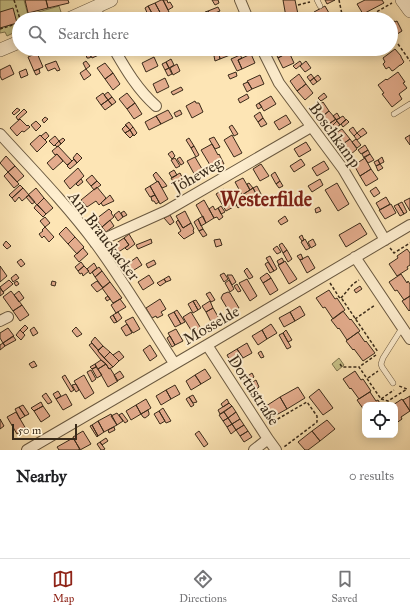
<!DOCTYPE html>
<html lang="en">
<head>
<meta charset="utf-8">
<style>
	:root { --surface:#fff; --page:#f2f2f2; --text:#202124; --muted:#757577; --line:#e0e0e0; --accent:#8f2418 }
	body { margin:0; font-family:"IM FELL Great Primer",serif; background:var(--page); color:var(--text) }
	.controls { position:absolute; right:12px; bottom:12px; display:grid; overflow:hidden; border-radius:8px; box-shadow:0 2px 10px #0003 }
	.controls button { width:36px; height:36px; display:grid; place-items:center; padding:0; border:0; border-bottom:1px solid var(--line); background:var(--surface); color:var(--text); font:20px sans-serif }
	.scale { position:absolute; left:12px; bottom:10px; width:65px; box-sizing:border-box; padding-left:4px; border:2px solid #392a19; border-top:0; font-size:11px; line-height:14px; white-space:nowrap; color:#392a19; -webkit-text-stroke:3px #feeecf; paint-order:stroke }
	.list { margin:0; padding:0; list-style:none }
	h2 { display:flex; justify-content:space-between; align-items:center; height:52px; margin:0; padding:0 16px; font-size:17px }
	h2 small { font-size:13px; font-weight:400; color:var(--muted) }
	.icon { flex:none; width:22px; height:22px; fill:none; stroke:currentColor; stroke-width:2; stroke-linecap:round; stroke-linejoin:round }
	.map { position:relative; flex:none; width:410px; height:450px; overflow:hidden }
	.search { position:absolute; background:var(--surface); box-shadow:0 2px 10px #0003; left:12px; right:12px; top:12px; height:44px; display:flex; align-items:center; gap:10px; box-sizing:border-box; padding:0 14px; border-radius:22px; color:var(--muted); font-size:15px }
	.sheet { height:108px; background:var(--surface) }
	nav { display:flex; justify-content:space-around; align-items:center; box-sizing:border-box; height:56px; border-top:1px solid var(--line); background:var(--surface); font-size:11px; color:var(--muted) }
	nav a { display:grid; justify-items:center; gap:2px }
	nav .on { color:var(--accent) }
	.map>svg:first-child { display:block }
	.green { fill:#c7c288; stroke:#807650 }
	.building { fill:#e4ac8d; stroke:#392a19 }
	.lines { fill:none; stroke-linecap:round; stroke-linejoin:round }
	.service-casing { stroke:#6a5940; stroke-width:6 }
	.minor-casing { stroke:#6a5940; stroke-width:12 }
	.tertiary-casing { stroke:#6a5940; stroke-width:14 }
	.path { stroke:#392a19; stroke-width:1.5; stroke-dasharray:3 2; stroke-linecap:butt }
	.service { stroke:#feeecf; stroke-width:5 }
	.minor { stroke:#feeecf; stroke-width:10 }
	.tertiary { stroke:#feeecf; stroke-width:13 }
	.labels { text-anchor:middle; dominant-baseline:central; stroke-width:4; stroke-linejoin:round; paint-order:stroke }
	.street-label { font-size:16px; fill:#392a19; stroke:#feeecf }
	.district-label { font-size:20px; font-weight:bold; fill:#7a1f14; stroke:#feeecf }
</style>
</head>
<body>
<div class="map">
<svg width="410" height="450" viewBox="0 0 410 450">
	<rect width="100%" height="100%" fill="#fde5b5"/>
	<filter id="stains"><feTurbulence type="fractalNoise" baseFrequency=".005" numOctaves="4"/><feColorMatrix values="0 0 0 0 .2 0 0 0 0 .09 0 0 0 0 .02 0 0 0 .5 -.17"/></filter>
	<radialGradient id="worn" r=".72"><stop offset=".6" stop-color="#630" stop-opacity="0"/><stop offset="1" stop-color="#630" stop-opacity=".3"/></radialGradient>
	<path class="green" d="M0 0H24L28 15 59 6 61 12 44 19H19V30L7 36 5 32 0 33Z
		M339 358 344 365 337 371 332 364Z"/>
	<path class="building" d="M25 0H46L48 8 28 13Z
		M46 0H68L69 3 48 8Z
		M161 0H163L169 12 162 16 155 3Z
		M163 0H167L168 3 170 2 173 7 168 10Z
		M212 0H218L219 3 215 5Z
		M283 0H295L299 19H288L287 17H286Z
		M325 0H335L327 4Z
		M365 0H382L384 3 363 14 357 4Z
		M155 3 162 16 155 19 148 6Z
		M148 6 152 13 148 15 145 8Z
		M325 6 329 13 318 19 314 12Z
		M218 7 220 11 210 15 208 11Z
		M13 8 17 23 0 28V12Z
		M208 11 210 15 207 16 205 12Z
		M232 14 234 19H221Z
		M395 21V22L397 21 402 31 391 38V23Z
		M87 49H98L101 54 92 58Z
		M154 49H157L158 51 151 54 149 51Z
		M274 49H288L289 52 278 58Z
		M296 49H299L301 53 296 55 294 50Z
		M395 49 401 56V57L404 62 401 65H400L394 70 392 71 389 67 386 69 383 64 385 62 383 58Z
		M88 51 91 57 89 58H87L85 52Z
		M228 51 230 55 220 59 219 54Z
		M289 52 294 63 283 68 278 58Z
		M37 53 43 67 34 71 28 57Z
		M219 54 220 59 215 61 214 56Z
		M251 54 255 63 242 69 238 60Z
		M240 55 242 58 238 60 242 69 237 71 231 59Z
		M154 57 158 66 146 72 142 63Z
		M171 59 174 65 169 68 166 62Z
		M56 61 60 70 57 71 55 68 48 71 45 65Z
		M86 61 90 66 86 69 83 63Z
		M300 61 302 64 296 69 293 66Z
		M306 61 311 68 305 72 300 66Z
		M166 62 169 68 165 70 162 64Z
		M105 63 113 73 105 79 97 68Z
		M177 64 180 71 173 75 170 68Z
		M10 65 14 74 2 80 0 76V70Z
		M169 68 172 74 168 76 165 70Z
		M26 69 28 75 21 78 19 72Z
		M39 69 40 73 36 75 34 71Z
		M86 69 91 75 84 80 80 73Z
		M236 72 237 76 230 79 228 75Z
		M398 72 405 82 403 83 407 88 399 94 402 99 392 107 382 94 384 93 378 85 386 79 387 80Z
		M113 73 120 84 113 90 105 79Z
		M299 74 306 84 297 91 290 81Z
		M311 74 314 78 310 81 307 77Z
		M260 75 264 84 252 89 247 81Z
		M318 75 321 79 317 82 314 78Z
		M165 78 169 87 157 93 153 84Z
		M314 78 317 82 313 85 310 81Z
		M248 82 252 89 247 92 243 84Z
		M306 84 313 93 305 100 297 91Z
		M181 87 183 90 173 95 171 92Z
		M108 92 112 97 108 100 104 95Z
		M103 93 108 100 101 105 96 98Z
		M127 93 135 103 127 109 119 99Z
		M324 93 327 97 321 101 318 98Z
		M247 94 249 98 240 103 238 99Z
		M271 96 276 104 264 111 259 103Z
		M112 97 116 102 112 105 108 100Z
		M108 100 112 105 105 110 101 105Z
		M195 101 196 103H199L203 112 192 118 186 106Z
		M323 102 329 111 319 119 313 110Z
		M135 103 142 114 134 119 127 109Z
		M259 103 262 107 258 109 256 105Z
		M17 108 20 110 14 115 12 113Z
		M24 109 27 112 18 120 16 117Z
		M168 110 173 118 161 124 156 116Z
		M180 110 182 114 176 117 174 113Z
		M329 111 336 119 325 127 319 119Z
		M260 112 263 118 258 122 254 116Z
		M337 113 340 118 336 120 333 116Z
		M286 115 291 123 279 130 274 122Z
		M156 116 161 124 149 130 145 122Z
		M343 116 346 120 340 125 336 120Z
		M45 117 48 119 44 123 42 120Z
		M263 118 267 124 261 127 258 122Z
		M20 119 27 126 28 125 30 127 24 132 22 131 17 136 10 128Z
		M336 119 337 121 332 126 330 123Z
		M346 119 349 122 343 127 341 124Z
		M36 121 41 126 36 131 31 125Z
		M337 121 340 125 334 129 332 126Z
		M129 122 133 127 130 130 125 125Z
		M126 125 130 130 125 133 122 129Z
		M232 125 238 134 234 136 229 127Z
		M133 127 137 133 134 136 130 130Z
		M353 127 357 133 354 136 349 130Z
		M363 128 367 133 361 137 357 133Z
		M342 129 350 139 340 146 334 137 336 136 334 134Z
		M130 130 133 135 130 138 125 133Z
		M46 132 49 136 45 140 41 136Z
		M357 133 361 137 357 140 354 136Z
		M40 135 47 142 37 152 30 144Z
		M232 135 242 153 234 157 224 140Z
		M410 135V145L405 138Z
		M55 136 59 141 54 146 49 141Z
		M214 137 220 147 215 149 209 139Z
		M63 138 65 140 61 144 59 141Z
		M189 138 194 146 191 148 186 140Z
		M350 139 357 149 350 155 349 153 347 155 340 146Z
		M356 139 361 145 357 148 352 142Z
		M59 141 61 144 57 147 55 145Z
		M306 142 311 150 299 157 294 149Z
		M212 144 218 155 219 154 224 164 213 170 201 150Z
		M365 145 368 150 361 154 358 150Z
		M58 146 72 161 67 165 57 154 55 155 52 151Z
		M194 146 199 155 196 157 191 148Z
		M368 150 370 154 364 158 362 154Z
		M172 151 175 156 172 159 168 154Z
		M77 153 82 158 77 163 73 158Z
		M57 154 63 161 53 170 47 163Z
		M370 154 374 160 368 163 364 157Z
		M6 156 15 166 8 172 0 163Z
		M180 157 184 163 181 165 177 159Z
		M195 157 205 174 197 179 187 161Z
		M382 157 384 162 380 164 378 160Z
		M175 158 180 166 176 168 171 160Z
		M365 158 371 169 360 176 354 165Z
		M74 159 77 163 70 169 67 166Z
		M301 159 305 165 294 172 290 166Z
		M378 160 380 164 376 166 374 162Z
		M324 161 329 169 317 176 312 168Z
		M261 164 269 176 260 181 253 169Z
		M380 164 383 168 378 171 376 166Z
		M15 166 24 176 17 182 8 172Z
		M78 168 84 176 70 189 64 181Z
		M371 169 378 179 366 186 360 176Z
		M174 170 177 175 172 178 169 173Z
		M8 172 19 184 14 188 4 176Z
		M156 172 165 183 167 186 162 188 158 181 157 182 153 175Z
		M275 172 280 181 276 184 271 175Z
		M180 173 186 185 178 190 171 178Z
		M92 175 97 181 91 186 86 180Z
		M243 178 250 190 242 195 235 182Z
		M81 179 83 182 78 186 76 184Z
		M320 179 323 185 312 192 308 186Z
		M97 181 101 185 94 190 91 186Z
		M158 181 168 199 160 204 150 186Z
		M280 181 283 186 279 188 276 184Z
		M249 183 253 188 250 190 247 184Z
		M337 183 349 204 338 211 325 190Z
		M20 185 23 188 12 198 9 195Z
		M150 186 155 195 150 197 145 189Z
		M257 186 264 200 261 202 253 188Z
		M97 187 106 198 99 205 96 201 87 207 81 200Z
		M376 187 380 193 374 197 370 191Z
		M23 188 29 195 22 201 19 197 15 202 12 198Z
		M36 188 44 198 37 205 28 195Z
		M253 188 256 194 245 199 242 195Z
		M224 189 231 201 223 206 216 194Z
		M29 195 35 202 32 204 26 197Z
		M110 195 114 201 103 206 101 203Z
		M155 195 159 202 156 204 154 201H152L151 197Z
		M232 197 237 205 226 211 223 206 231 201 229 198Z
		M237 197 242 205 238 208 233 199Z
		M386 197 390 204 380 210 376 203Z
		M44 198 53 208 46 214 37 205Z
		M410 198V211L404 201Z
		M204 200 214 218 206 223 196 205Z
		M402 202 407 212 404 214 398 204Z
		M37 204 46 214 43 217 34 208Z
		M391 204 396 213 385 219 379 210Z
		M398 204 404 214 400 216 394 206Z
		M213 206 215 210 218 208 223 217 219 220 217 217 214 218 209 209Z
		M221 206 225 212 221 214 218 208Z
		M319 207 321 211 316 213 315 209Z
		M109 209 112 212 111 213 114 217 102 227 96 219Z
		M119 211 123 217 118 221 114 215Z
		M124 211 127 215 123 217 121 213Z
		M185 211 191 223 183 228 176 216Z
		M170 215 174 222 170 225 164 218Z
		M203 216 206 223 201 226 198 219Z
		M285 216 288 221 281 225 278 221Z
		M45 217 50 223 45 227 40 221Z
		M198 219 203 229 199 231 194 222Z
		M110 220 114 226 106 232 102 227Z
		M178 220 183 228 191 223 194 229 193 230 194 233 184 239 178 233 181 231 176 222Z
		M360 223 367 234 346 247 339 235Z
		M45 227 54 237 49 242 44 236 42 238 39 234 43 231 42 230Z
		M66 227 75 237 68 244 59 234Z
		M203 229 207 235 203 237 199 231Z
		M129 234 135 244 127 250 125 248 129 245 124 238Z
		M302 235 304 240 302 241 299 237Z
		M75 237 84 247 77 254 68 244Z
		M124 238 129 245 117 253 112 246Z
		M151 239 152 243 138 249 136 245Z
		M220 239 222 245 216 247 214 240Z
		M305 239 310 248 306 250 301 242Z
		M313 239 316 245 311 248 308 242Z
		M6 241 11 246 7 249 3 245Z
		M282 243 287 250 283 253 279 245Z
		M277 246 281 252 277 254 273 249Z
		M83 248 88 254 79 262 74 256Z
		M407 249 410 253V265L407 267 408 269 397 276 389 264 398 258 397 256Z
		M287 250 292 259 288 262 283 253Z
		M301 254 303 259 300 260 297 256Z
		M270 256 277 269 274 271 266 258Z
		M308 256 315 268 307 273 300 260Z
		M137 257 142 265 131 272 126 265Z
		M282 258 284 262 279 265 277 261Z
		M21 259 25 264 21 267 17 262Z
		M154 260 156 264 148 268 146 264Z
		M285 261 297 279 289 284 278 265Z
		M81 262 84 266 78 271 75 267Z
		M268 262 274 271 270 273 265 264Z
		M94 263 97 268 90 274 87 269Z
		M0 266 7 276 0 282Z
		M84 266 89 271 83 276 82 273 80 274 78 271Z
		M99 267 102 271 95 277 92 272Z
		M247 268 253 277 249 279 244 271Z
		M102 271 110 282 103 288 95 277Z
		M224 273 228 279 224 282 220 275Z
		M267 273 269 275 271 278 263 283 260 278Z
		M16 274 19 278 13 282 11 278Z
		M401 274 407 283 408 281 410 284V296L404 300 397 290 395 291 389 282Z
		M149 275 154 283 143 290 138 282Z
		M227 275H232L236 282 232 285Z
		M169 276 171 280 166 282 164 279Z
		M271 278 278 290 270 295 263 283Z
		M164 279 166 282 160 286 157 283Z
		M247 279 257 296 250 301 239 283Z
		M9 280 13 284 3 292 0 287Z
		M229 280 234 289 230 292 225 283Z
		M17 281 19 284 16 286 14 283Z
		M52 281 56 282 55 286 51 285Z
		M97 281 103 288 97 292 91 285Z
		M110 282 122 298 113 303 102 288Z
		M237 284 241 291 238 292 234 286Z
		M360 286 362 289 356 293 354 290Z
		M0 288 4 293 0 296Z
		M329 290 335 299 337 298 345 310 333 319 325 307 323 308 316 298Z
		M11 291 22 305 13 311 3 297Z
		M19 291 24 298 19 302 14 295Z
		M210 292 215 300 211 302 206 294Z
		M228 292 230 293 239 308 230 313 221 298 223 294Z
		M108 296 110 299 107 301 105 298Z
		M410 296V310L409 311 402 301Z
		M120 299 126 307 116 313 111 305Z
		M160 299 166 309 161 312 163 315 157 318 156 316 152 318 146 308Z
		M196 300 201 308 198 310 193 301Z
		M193 301 198 310 193 313 188 304Z
		M210 301 213 308 206 312 202 306Z
		M22 305 29 315 20 321 13 311Z
		M300 306 305 315 295 321 290 312Z
		M213 308 220 320 212 324 206 312Z
		M177 310 185 322 181 324 174 312Z
		M343 311 350 320 351 319 360 331 347 340 339 328 338 329 331 320Z
		M118 312 122 318 117 322 113 315Z
		M174 312 181 324 175 327 168 315Z
		M191 312 202 330 194 335 183 317Z
		M290 312 295 321 284 327 279 318Z
		M113 315 117 322 114 323 110 317Z
		M133 317 140 329 133 333 125 321Z
		M127 324 132 333 126 336 121 328Z
		M271 324 277 333 267 339 262 330Z
		M25 325 28 328 23 333 20 330Z
		M34 327 38 333 33 336 30 330Z
		M76 327 82 334 77 337 72 331Z
		M8 328 14 336 3 343 0 338V333Z
		M176 329 183 341 175 345 168 333Z
		M20 330 25 335 21 340 16 335Z
		M262 330 267 339 258 345 252 336Z
		M286 330 292 340 288 342 283 333Z
		M358 332 365 342 366 341 375 353 363 361 354 349 353 350 346 341Z
		M283 333 291 347 287 349 279 335Z
		M13 336 16 340 5 346 3 343Z
		M170 336 175 345 172 347 167 338Z
		M95 337 103 346 98 350 91 342Z
		M3 343 5 346 0 350V345Z
		M92 343 98 350V351L113 367 109 369 106 364 101 360 89 345Z
		M247 343 252 353 243 358 237 349Z
		M150 345 157 356 150 361 143 350Z
		M103 346 110 352 104 358 98 351Z
		M237 349 243 358 232 364 227 355Z
		M119 351 124 357 119 361 113 355Z
		M261 351 264 357 261 358 258 353Z
		M110 352 119 361 113 367 104 358Z
		M101 360 106 364 98 369 95 364Z
		M34 361 37 366 32 368 29 364Z
		M95 364 96 367 92 369 90 367Z
		M106 364 109 369 110 368 118 381 108 387 98 369Z
		M96 367 102 375 97 378 92 369Z
		M205 369 211 378 201 384 195 375Z
		M91 370 96 379 92 382 87 372Z
		M120 371 124 377 117 381 114 375Z
		M355 371 361 380 363 379 371 391 359 399 351 388 350 389 343 379Z
		M252 373 254 377 246 383 243 379Z
		M65 375 74 390 71 392 62 377Z
		M84 375 94 393 85 399 74 381Z
		M195 375 201 384 191 390 186 381Z
		M256 380 259 387 255 390 251 383Z
		M76 384 79 390 76 392 72 385Z
		M175 385 180 394 171 399 166 390Z
		M298 387 305 398 287 409 280 397Z
		M319 389 333 408 323 415 309 397Z
		M166 390 171 399 161 405 156 396Z
		M58 391 61 396 56 399 53 394Z
		M370 392 376 401 378 400 381 405H365V409L364 410 357 400Z
		M46 393 52 402 48 404 42 396Z
		M66 394 72 405 63 410 56 399Z
		M193 395 197 402 193 403 189 397Z
		M410 396V411L403 400Z
		M189 397 194 405 191 407 186 399Z
		M280 397 287 409 269 419 263 408Z
		M146 399 151 408 141 414 136 405Z
		M227 399 229 403 223 407 221 404Z
		M402 399 410 411 401 417 402 419 395 424V405H393Z
		M41 402 43 406 34 411 31 408Z
		M229 403 232 406 220 414 218 410Z
		M23 405 29 414 25 416 19 407Z
		M136 405 141 414 131 420 126 411Z
		M43 406 50 416 41 422 34 411Z
		M232 406 236 412 228 418 224 412Z
		M19 407 25 416 20 419 15 409Z
		M163 408 171 421 166 423 159 411Z
		M148 410 149 413V415L145 418 143 417 141 414Z
		M159 411 165 421 160 424 154 414Z
		M16 412 26 429 17 434 7 417Z
		M224 412 228 418 223 421 219 415Z
		M236 412 240 419 232 424 228 418Z
		M117 413 123 421 117 425 111 416Z
		M122 413 128 421 125 423 119 415Z
		M111 414 117 425 104 432 98 421Z
		M228 418 232 424 227 427 223 421Z
		M0 419 4 426 0 429Z
		M240 419 244 425 236 430 232 424Z
		M327 420 335 429 320 441 312 431Z
		M98 421 104 432 98 436 92 425Z
		M232 424 236 430 231 434 227 427Z
		M92 425 98 436 97 437 90 426Z
		M244 425 248 431 240 436 236 430Z
		M114 427 115 430 109 433 108 430Z
		M83 431 91 444 80 450 73 437Z
		M199 431 208 444 204 447 195 434Z
		M248 431 252 437 244 442 240 436Z
		M312 431 320 441 308 450H305L298 442Z
		M73 438 80 449 78 450H59L57 447Z
		M106 438 108 441 102 445 100 442Z
		M100 442 105 449 103 450H101L97 444Z"/>
	<g class="lines">
		<g class="service-casing">
			<path id="service" d="M317 0 320 6
				M394 114 410 104
				M393 383 382 367 381 364 383 358 402 328"/>
		</g>
		<g class="minor-casing">
			<path id="minor" d="M240 0 248 19
				M95 7 100 19
				M114 49C126 70 138 90 156 106
				M262 49 279 83 343 169 385 240
				M0 134C33 170 67 205 96 244 124 282 148 323 174 363
				M95 243 166 211 311 127
				M355 257 410 339
				M0 321 8 317
				M207 345 268 439 276 450
				M27 450 207 345 410 225
				M254 450 268 439"/>
		</g>
		<g class="tertiary-casing">
			<path id="tertiary" d="M402 0 410 11
				M69 19 111 0
				M0 50 19 42"/>
		</g>
		<path class="path" d="M14 0 20 19
			M339 0 343 19
			M298 5 310 2
			M364 19 392 3
			M0 29 19 23
			M398 44 410 61
			M390 248 394 253 410 243
			M330 283 339 297 342 299 378 352
			M341 298 353 284 359 280
			M355 319 375 305
			M376 355 359 367 381 399 394 390
			M340 364 342 367H359
			M368 378 378 371
			M381 399 388 401 407 389 399 386
			M269 424 307 402 317 416V422L284 447"/>
		<use href="#service" class="service"/>
		<use href="#minor" class="minor"/>
		<use href="#tertiary" class="tertiary"/>
	</g>
	<g class="labels">
		<g class="street-label">
			<text transform="translate(335 135) rotate(54)">Boschkamp</text>
			<text transform="translate(197 175) rotate(-30)">Jöheweg</text>
			<text transform="translate(104 236) rotate(53)">Am Brauckacker</text>
			<text transform="translate(211 325) rotate(-30)">Mosselde</text>
			<text transform="translate(254 390) rotate(57)">Dortustraße</text>
		</g>
		<g class="district-label">
			<text x="266" y="199">Westerfilde</text>
		</g>
	</g>
	<rect width="100%" height="100%" filter="url(#stains)"/>
	<rect width="100%" height="100%" fill="url(#worn)"/>
</svg>
<div class="controls">
<button><svg class="icon" aria-label="locate" viewBox="0 0 24 24"><circle cx="12" cy="12" r="6"/><path d="M12 2v4M12 18v4M2 12h4M18 12h4"/></svg></button>
</div>
<div class="scale">50 m</div>
<div class="search"><svg class="icon" aria-label="search" viewBox="0 0 24 24"><circle cx="10" cy="10" r="6"/><path d="M15 15l6 6"/></svg>Search here</div>
</div>
<section class="sheet">
<h2>Nearby<small>0 results</small></h2>
<ul class="list">
</ul>
</section>
<nav>
<a class="on"><svg class="icon" aria-label="map" viewBox="0 0 24 24"><path d="M3 6l6-2 6 2 6-2v14l-6 2-6-2-6 2zM9 4v14M15 6v14"/></svg>Map</a>
<a><svg class="icon" aria-label="directions" viewBox="0 0 24 24"><path d="M12 3l9 9-9 9-9-9zM9 14v-3h6M13 9l2 2-2 2"/></svg>Directions</a>
<a><svg class="icon" aria-label="saved" viewBox="0 0 24 24"><path d="M7 4h10v16l-5-4-5 4z"/></svg>Saved</a>
</nav>
</body>
</html>
